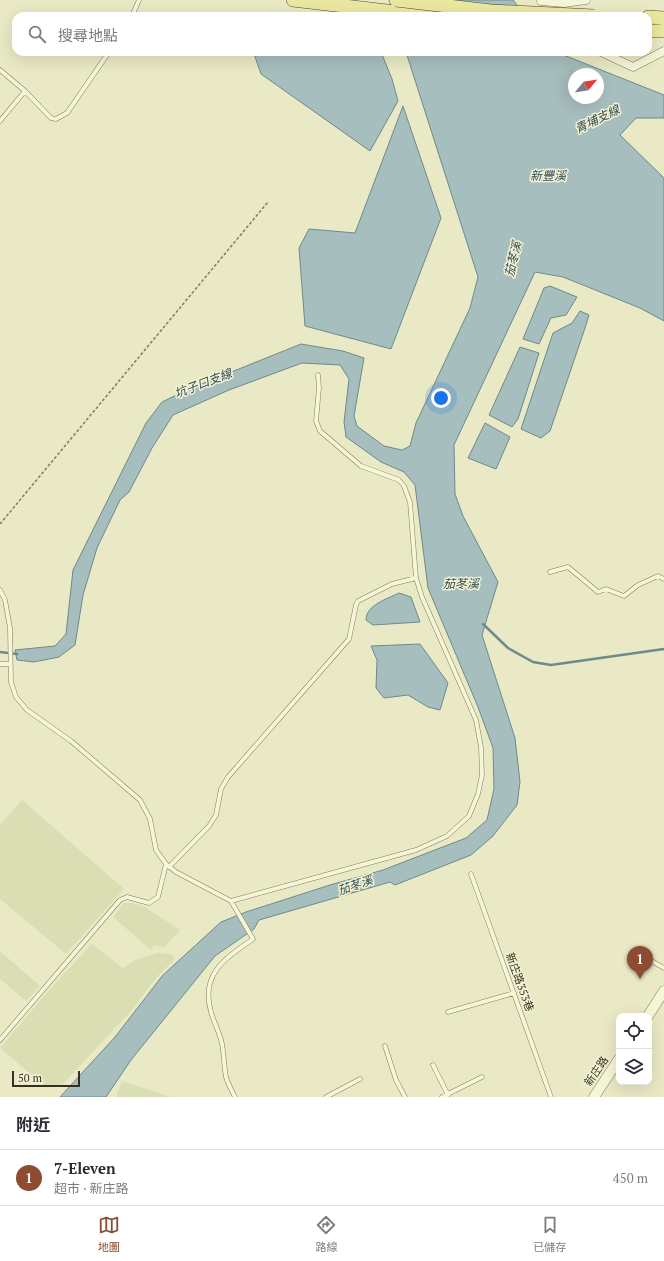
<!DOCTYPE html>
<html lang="zh-TW">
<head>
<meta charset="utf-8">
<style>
	:root { --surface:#fff; --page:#f7f7f7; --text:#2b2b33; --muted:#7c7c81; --line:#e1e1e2; --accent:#8d4b32 }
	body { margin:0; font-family:"PT Serif","Noto Sans TC",serif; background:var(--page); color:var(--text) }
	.controls { position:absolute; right:12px; bottom:12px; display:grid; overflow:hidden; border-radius:8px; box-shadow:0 4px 16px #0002 }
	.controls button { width:36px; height:36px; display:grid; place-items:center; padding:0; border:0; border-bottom:1px solid var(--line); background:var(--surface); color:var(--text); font:20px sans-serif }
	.compass { position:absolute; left:568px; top:68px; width:36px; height:36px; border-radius:50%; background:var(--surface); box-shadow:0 4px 16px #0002; rotate:60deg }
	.scale { position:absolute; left:12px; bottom:10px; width:68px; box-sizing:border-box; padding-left:4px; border:2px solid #342f1f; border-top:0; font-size:11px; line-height:14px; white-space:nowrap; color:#342f1f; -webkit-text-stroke:3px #f2f2d3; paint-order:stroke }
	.you { position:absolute; left:441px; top:398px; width:14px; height:14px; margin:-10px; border:3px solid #fff; border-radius:50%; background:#1a73e8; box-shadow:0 0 0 6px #1a73e833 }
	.badge { display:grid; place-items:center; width:26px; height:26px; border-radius:50%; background:var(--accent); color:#fff; font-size:13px; font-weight:700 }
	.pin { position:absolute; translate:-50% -33px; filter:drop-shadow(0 1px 2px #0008) }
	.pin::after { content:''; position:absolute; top:21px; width:14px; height:12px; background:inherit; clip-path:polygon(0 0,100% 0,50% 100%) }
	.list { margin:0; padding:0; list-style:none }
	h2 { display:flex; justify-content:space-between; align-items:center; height:52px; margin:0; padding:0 16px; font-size:17px }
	h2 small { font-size:13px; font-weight:400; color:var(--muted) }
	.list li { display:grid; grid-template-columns:26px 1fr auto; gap:12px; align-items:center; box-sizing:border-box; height:56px; padding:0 16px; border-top:1px solid var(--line) }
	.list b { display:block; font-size:15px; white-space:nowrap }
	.list p { margin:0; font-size:13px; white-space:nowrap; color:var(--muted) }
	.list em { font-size:13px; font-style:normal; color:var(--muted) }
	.icon { flex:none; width:22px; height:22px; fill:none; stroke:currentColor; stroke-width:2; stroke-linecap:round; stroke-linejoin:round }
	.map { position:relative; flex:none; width:664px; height:1097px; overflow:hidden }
	.search { position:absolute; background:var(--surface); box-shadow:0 4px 16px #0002; left:12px; right:12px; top:12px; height:44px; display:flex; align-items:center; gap:10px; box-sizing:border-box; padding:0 14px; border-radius:12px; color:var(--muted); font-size:15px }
	.sheet { height:108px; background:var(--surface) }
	nav { display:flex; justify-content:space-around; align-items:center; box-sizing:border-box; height:56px; border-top:1px solid var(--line); background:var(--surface); font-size:11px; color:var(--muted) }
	nav a { display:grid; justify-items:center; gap:2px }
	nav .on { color:var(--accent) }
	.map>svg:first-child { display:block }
	.farmland { fill:#d9dfb3 }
	.water { fill:#a6bebd; stroke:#6e8a8b; fill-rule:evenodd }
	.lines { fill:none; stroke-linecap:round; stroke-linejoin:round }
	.stream { stroke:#6e8a8b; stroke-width:2.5 }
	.service-casing { stroke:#837c5c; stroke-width:5 }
	.minor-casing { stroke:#837c5c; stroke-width:9 }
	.tertiary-casing { stroke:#837c5c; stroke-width:11 }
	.primary-casing { stroke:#514930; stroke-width:14 }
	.path { stroke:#837c5c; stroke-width:1.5; stroke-dasharray:3 2; stroke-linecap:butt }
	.service { stroke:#f5f5d7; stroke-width:4 }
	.minor { stroke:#f5f5d7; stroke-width:8 }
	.tertiary { stroke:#f5f5d7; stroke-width:10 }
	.primary { stroke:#eae8a0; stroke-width:13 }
	.primary-bridge-casing { stroke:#514930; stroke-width:14; stroke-linecap:butt }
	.primary-bridge { stroke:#eae8a0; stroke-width:13 }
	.labels { text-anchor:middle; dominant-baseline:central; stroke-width:3; stroke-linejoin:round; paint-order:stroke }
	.street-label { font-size:11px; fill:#342f1f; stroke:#f2f2d3 }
	.water-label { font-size:12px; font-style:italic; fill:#304b53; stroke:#f2f2d3 }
</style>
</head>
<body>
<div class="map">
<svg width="664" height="1097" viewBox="0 0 664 1097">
	<rect width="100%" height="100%" fill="#eae9c5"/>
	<path class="farmland" d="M22 800 124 889 66 954 0 899V825Z
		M124 903H133L145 907 180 930 164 947 154 945 151 950 113 917Z
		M92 944 123 968 135 960 157 953 171 954 175 959 155 979 132 1010 61 1086 46 1087 0 1048 50 989Z
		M0 951 40 986 26 1001 0 979Z
		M122 1081 171 1097H116Z"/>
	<path class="water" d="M389 0H513L526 16H394Z
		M256 52H381L392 79 398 101 370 151 261 74 254 54Z
		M406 52H556L664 95V118H636L620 135 664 178V321L640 308 563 277 535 272 454 445 455 494 463 516 498 582 482 635 515 738 520 782 517 805 493 836 471 855 395 885 390 882 259 920 254 929 215 956 131 1060 106 1097H60L115 1037 163 975 221 922 246 912 330 885 383 870 466 838 487 820 494 789 493 748 478 707 428 588 415 485 404 472 381 462 346 437 344 422 349 379 340 365 302 363 229 390 173 415 152 448 129 492 120 500 97 548 83 595 75 645 59 657 34 662 17 660 15 650 55 646 66 634 73 570 146 423 162 402 189 389 301 344 343 351 364 358 354 416 357 426 384 446 402 450 410 446 416 423 470 308 478 277ZM574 74H598V98H574Z
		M403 106 441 218 391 349 305 326 299 248 309 229 355 233Z
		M550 286 577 297 566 315 551 318 539 344 523 339 544 288Z
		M580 311 589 315 584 331 550 431 541 438 521 429 553 333 572 323Z
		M520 347 539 353 518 419 512 427 489 415Z
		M485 423 510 437 496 469 468 458Z
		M399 593 411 597 420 622 373 625 366 620C366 605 387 599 399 593Z
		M420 644 448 683 440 710 428 707 408 695 384 698 376 688 377 660 371 646Z"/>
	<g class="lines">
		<path class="stream" d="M483 624 508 648 533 662 551 665 664 649
			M0 652 17 654"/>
		<g class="service-casing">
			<path id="service" d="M132 16 139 0
				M0 70 25 91 51 118 56 119 67 113 109 52
				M0 121 25 91
				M550 572 568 567 598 592 606 589 624 596 638 585 658 576 664 579
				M0 590 5 600 10 628 11 682 16 697 27 710 71 741 140 800 150 819 156 850 166 864 176 872 231 901 416 850 447 836 469 816 478 794 482 775 481 747 476 720 422 597 416 578 410 502 404 486 399 480 361 466 320 431 316 421 319 388 318 375
				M0 664H10
				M169 867 209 826 216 815 221 789 228 777 349 639 356 605 358 601 392 584 416 578
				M471 874 551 1097
				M231 901 253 939C226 958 200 973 211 1012 214 1023 220 1033 222 1044 224 1055 224 1066 226 1077 228 1084 232 1091 235 1097
				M648 959 664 968
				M448 1012 514 993
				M0 1040 120 900 127 897 149 903 158 897 166 864
				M385 1046 396 1080 405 1097
				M433 1065 448 1095
				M326 1097 360 1079
				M442 1097 482 1077"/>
		</g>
		<g class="minor-casing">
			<path id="minor" d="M541 1 564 3 586 0
				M601 52 633 67 664 51"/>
		</g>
		<g class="tertiary-casing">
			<path id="tertiary" d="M648 1016 664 991
				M594 1097 619 1059"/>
		</g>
		<g class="primary-casing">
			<path id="primary" d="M293 0 430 16
				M648 17 664 18
				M648 31H664"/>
		</g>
		<path class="path" d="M0 524 268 202"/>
		<use href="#service" class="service"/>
		<use href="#minor" class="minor"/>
		<use href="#tertiary" class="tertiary"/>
		<use href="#primary" class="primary"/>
		<g class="primary-bridge-casing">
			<path id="primary-bridge" d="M396 0 491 11 594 16"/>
		</g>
		<use href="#primary-bridge" class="primary-bridge"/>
	</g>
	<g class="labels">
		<g class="street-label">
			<text transform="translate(520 982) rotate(70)">新庄路353巷</text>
			<text transform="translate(596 1071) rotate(-56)">新庄路</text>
		</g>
		<g class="water-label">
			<text transform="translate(597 119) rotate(-26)">青埔支線</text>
			<text x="548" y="175">新豐溪</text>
			<text transform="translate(513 259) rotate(-77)">茄苳溪</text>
			<text transform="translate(203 383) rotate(-21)">坑子口支線</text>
			<text x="461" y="583">茄苳溪</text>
			<text transform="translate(355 885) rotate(-19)">茄苳溪</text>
		</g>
	</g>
</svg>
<div class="controls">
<button><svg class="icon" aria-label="locate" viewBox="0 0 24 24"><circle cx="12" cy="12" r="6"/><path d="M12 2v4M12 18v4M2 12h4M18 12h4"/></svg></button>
<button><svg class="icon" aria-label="layers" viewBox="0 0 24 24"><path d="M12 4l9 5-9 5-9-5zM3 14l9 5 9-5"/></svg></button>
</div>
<svg class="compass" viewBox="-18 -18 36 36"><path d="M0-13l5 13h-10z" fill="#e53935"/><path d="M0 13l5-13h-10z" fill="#7c7c81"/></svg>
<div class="scale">50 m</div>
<div class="you"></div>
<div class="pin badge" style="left:640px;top:979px">1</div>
<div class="search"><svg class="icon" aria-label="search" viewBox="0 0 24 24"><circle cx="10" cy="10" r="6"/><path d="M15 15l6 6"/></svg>搜尋地點</div>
</div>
<section class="sheet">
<h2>附近<small></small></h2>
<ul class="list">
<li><span class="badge">1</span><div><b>7-Eleven</b><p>超市 · 新庄路</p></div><em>450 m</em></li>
</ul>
</section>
<nav>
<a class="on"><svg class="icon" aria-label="map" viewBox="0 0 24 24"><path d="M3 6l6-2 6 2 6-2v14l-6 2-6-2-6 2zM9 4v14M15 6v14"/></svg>地圖</a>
<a><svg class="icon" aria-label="directions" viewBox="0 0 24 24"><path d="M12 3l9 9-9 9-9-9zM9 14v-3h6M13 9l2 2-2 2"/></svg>路線</a>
<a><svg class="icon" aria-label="saved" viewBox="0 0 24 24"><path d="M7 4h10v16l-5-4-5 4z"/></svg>已儲存</a>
</nav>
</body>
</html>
